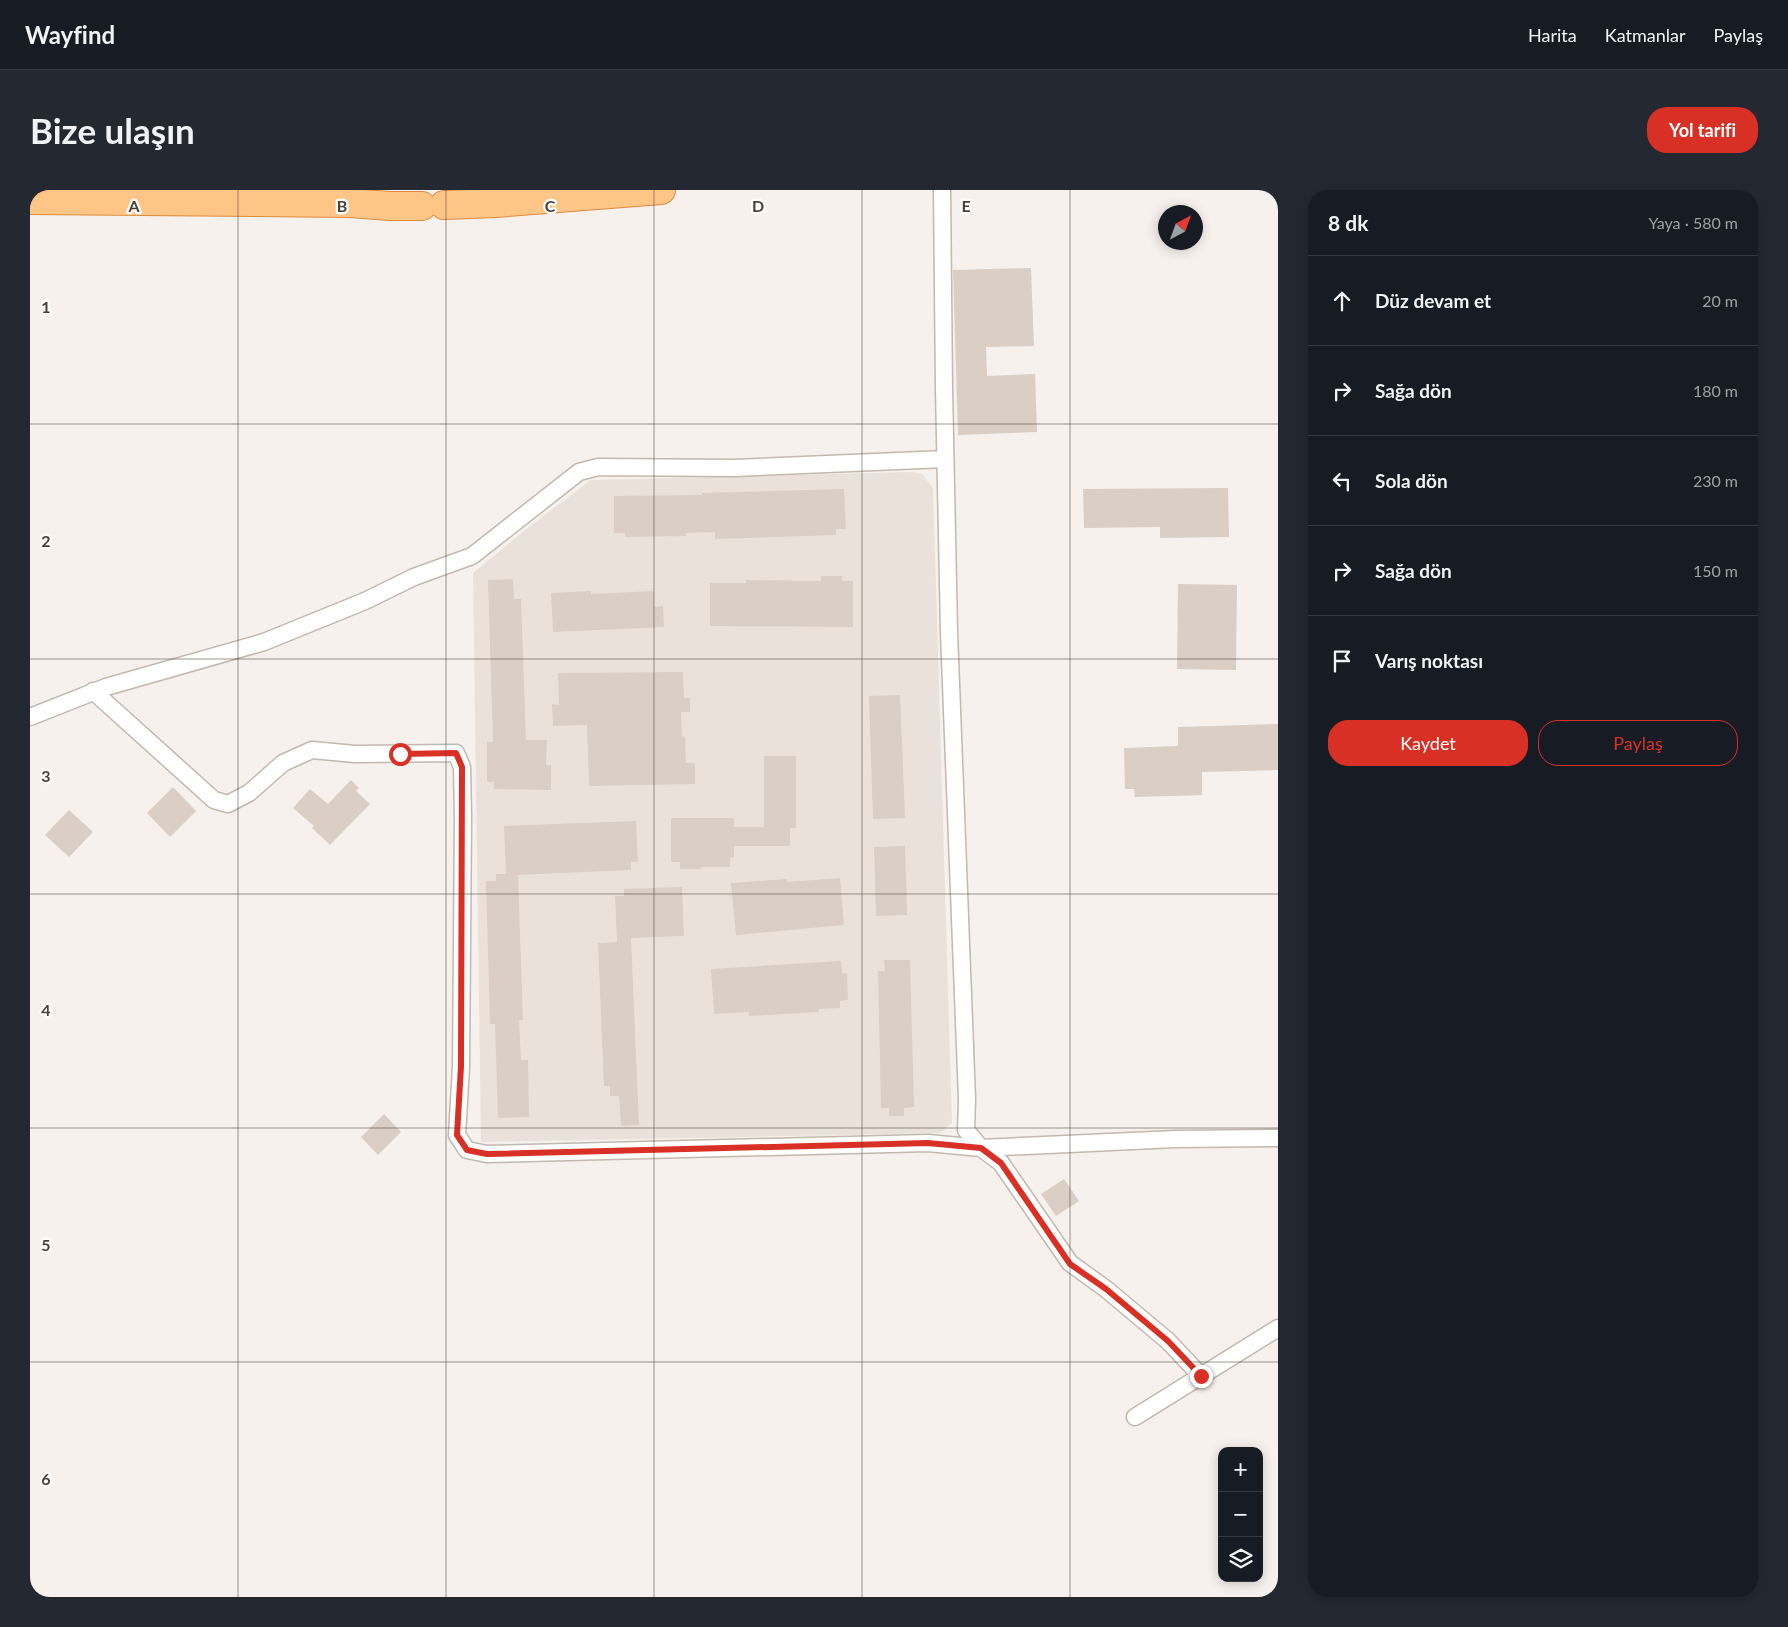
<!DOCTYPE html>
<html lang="tr">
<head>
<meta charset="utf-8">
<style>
	:root { --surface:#171b24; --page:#242831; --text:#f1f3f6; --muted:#9ea1a6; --line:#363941; --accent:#d93025 }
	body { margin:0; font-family:Lato,sans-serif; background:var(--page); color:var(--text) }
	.controls { position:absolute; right:15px; bottom:15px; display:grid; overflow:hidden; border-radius:10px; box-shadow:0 2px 12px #0003 }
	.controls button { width:45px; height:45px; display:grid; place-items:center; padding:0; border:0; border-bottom:1px solid var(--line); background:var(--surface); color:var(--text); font:25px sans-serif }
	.compass { position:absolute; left:1128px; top:15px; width:45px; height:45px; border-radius:50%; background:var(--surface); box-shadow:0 2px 12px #0003; rotate:41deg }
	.stop { position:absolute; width:15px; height:15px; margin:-11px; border:4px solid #d93025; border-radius:50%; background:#fff }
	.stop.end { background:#d93025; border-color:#fff; box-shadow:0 1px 5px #0008 }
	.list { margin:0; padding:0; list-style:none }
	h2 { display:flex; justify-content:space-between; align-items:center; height:65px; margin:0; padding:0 20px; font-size:21px }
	h2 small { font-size:16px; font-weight:400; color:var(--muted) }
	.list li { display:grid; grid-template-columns:32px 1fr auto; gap:15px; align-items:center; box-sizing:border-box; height:90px; padding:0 20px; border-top:1px solid var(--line) }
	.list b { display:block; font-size:19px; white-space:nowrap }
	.list em { font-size:16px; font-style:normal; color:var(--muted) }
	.actions { display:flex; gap:10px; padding:15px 20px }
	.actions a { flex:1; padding:11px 0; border:1px solid var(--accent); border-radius:20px; text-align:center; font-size:18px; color:var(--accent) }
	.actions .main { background:var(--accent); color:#fff }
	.icon { flex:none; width:28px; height:28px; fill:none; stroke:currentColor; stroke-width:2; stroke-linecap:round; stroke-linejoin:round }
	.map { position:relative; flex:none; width:1248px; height:1407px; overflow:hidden; border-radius:20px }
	header { display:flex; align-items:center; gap:30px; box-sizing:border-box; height:70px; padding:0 25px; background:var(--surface); border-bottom:1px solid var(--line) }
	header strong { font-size:24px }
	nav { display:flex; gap:28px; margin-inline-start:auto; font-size:18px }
	.intro { display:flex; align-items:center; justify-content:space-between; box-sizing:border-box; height:120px; padding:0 30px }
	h1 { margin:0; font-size:35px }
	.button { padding:12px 22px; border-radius:20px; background:var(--accent); color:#fff; font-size:18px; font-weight:700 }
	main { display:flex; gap:30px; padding:0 30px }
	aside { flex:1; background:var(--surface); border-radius:20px; box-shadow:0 2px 12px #0003 }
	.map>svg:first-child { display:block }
	.residential { fill:#eae2da }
	.building { fill:#dbcec4 }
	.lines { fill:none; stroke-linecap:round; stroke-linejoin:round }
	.minor-casing { stroke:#c2b8ae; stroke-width:19 }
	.trunk-casing { stroke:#de8a3e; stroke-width:30 }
	.minor { stroke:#fff; stroke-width:16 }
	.trunk { stroke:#fec686; stroke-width:28 }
	.route { stroke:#d93025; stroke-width:6 }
	.grid { fill:none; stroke:#4b4139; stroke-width:1; stroke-opacity:0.55 }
	.grid-label { font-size:16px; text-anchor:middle; font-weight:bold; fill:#4b4139; stroke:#fff; stroke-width:4.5; stroke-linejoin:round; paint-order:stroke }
</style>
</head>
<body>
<header>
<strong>Wayfind</strong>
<nav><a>Harita</a><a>Katmanlar</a><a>Paylaş</a></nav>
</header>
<div class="intro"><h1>Bize ulaşın</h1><a class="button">Yol tarifi</a></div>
<main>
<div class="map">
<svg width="1248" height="1407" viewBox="0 0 1248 1407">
	<rect width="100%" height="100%" fill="#f6f1ec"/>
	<path class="residential" d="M883 282 892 284 903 298 922 933 910 943 451 952 443 383 500 336 561 290Z"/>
	<path class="building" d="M1001 78 1004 156 956 157 957 186 1005 184 1007 242 928 245 923 80Z
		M1198 298 1199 347 1130 348V337L1054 338 1053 299Z
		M814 299 816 339H806V345L685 349V342L656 343V346L595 347V343H584V306L672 305V303Z
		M791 386H812V391H823V437L680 436V393H716V390L791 391Z
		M483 389 484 409H491L496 550H517L516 575H521V600L464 599V592H457V552H463L458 390Z
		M1148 394 1207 395 1206 480 1147 479Z
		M561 401V404L624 401V417L633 416 634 437 523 442 521 403Z
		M653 482 654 508H660V522H651L652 547 655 546 656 573H665V594L559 596 557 535 523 536 522 514 529 515 528 483Z
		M870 505 875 628 843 629 839 506Z
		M1248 534V580L1172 582V605L1105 607 1104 599H1095L1094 558 1148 556V537Z
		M734 566H766V638H760V656H704V667L700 668V677H671V679H650V672H641V628H704V637H734Z
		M321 590 329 598 326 601 340 614 300 655 282 638 284 636 263 618 280 599 298 614Z
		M143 597 166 621 140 647 117 623Z
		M39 620 63 642 39 667 15 645Z
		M606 631 608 672H601V680L488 685 493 830H489L491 870H498L499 927 468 928 465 834H460L456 691H466V684H476L474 636Z
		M875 656 877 725 846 726 844 657Z
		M810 688 814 735 706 745 701 693 757 689V692Z
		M652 697 654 746 601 748 609 935 591 936 589 906H580V896H574L568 753 587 752 585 706H594V699Z
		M854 770H880L884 917 874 918V926H859V918H851L848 781H855Z
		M811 771 812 784 817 783 818 810 810 811V818L789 819V822L719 826V822L684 824 681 779Z
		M354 924 371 942 348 965 331 947Z
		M1034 989 1049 1011 1026 1026 1011 1004Z"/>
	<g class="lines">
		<g class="minor-casing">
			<path id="minor" d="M912 0 914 198 919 442 937 909 936 940 951 958 971 973 1040 1073 1076 1099 1138 1151 1171 1186
				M63 501 184 610 198 614 219 603 253 573 282 560 325 564 426 563 432 577 433 628 431 877 427 945 437 960 457 964 898 953 951 958 1145 949 1248 948
				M0 527 76 497 234 452 335 411 384 387 442 366 549 282 568 277 705 278 915 269
				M1105 1227 1248 1138"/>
		</g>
		<g class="trunk-casing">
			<path id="trunk" d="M0 10 320 13 360 16H392
				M414 15 466 13 631 0"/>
		</g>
		<use href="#minor" class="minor"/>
		<use href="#trunk" class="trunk"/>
	</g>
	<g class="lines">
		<path class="route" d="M370 564 426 563 432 577 431 876 427 945 437 960 457 964 898 953 951 958 971 973 1040 1074 1076 1099 1138 1151 1171 1186"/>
	</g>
	<path class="grid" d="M208 0V1407M416 0V1407M624 0V1407M832 0V1407M1040 0V1407M0 234H1248M0 469H1248M0 704H1248M0 938H1248M0 1172H1248"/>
	<g class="grid-label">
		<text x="104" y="22">A</text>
		<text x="312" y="22">B</text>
		<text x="520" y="22">C</text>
		<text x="728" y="22">D</text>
		<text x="936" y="22">E</text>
		<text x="16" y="123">1</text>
		<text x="16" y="357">2</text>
		<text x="16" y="592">3</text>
		<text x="16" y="826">4</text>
		<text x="16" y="1061">5</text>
		<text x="16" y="1295">6</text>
	</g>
</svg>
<div class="controls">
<button>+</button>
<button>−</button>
<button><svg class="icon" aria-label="layers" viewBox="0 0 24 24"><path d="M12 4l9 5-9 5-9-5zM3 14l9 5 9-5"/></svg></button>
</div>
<svg class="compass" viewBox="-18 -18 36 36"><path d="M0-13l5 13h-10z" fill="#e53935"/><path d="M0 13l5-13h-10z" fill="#9ea1a6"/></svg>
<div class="stop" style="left:370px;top:564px"></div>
<div class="stop end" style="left:1171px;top:1186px"></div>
</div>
<aside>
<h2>8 dk<small>Yaya · 580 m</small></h2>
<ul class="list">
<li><svg class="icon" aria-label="ahead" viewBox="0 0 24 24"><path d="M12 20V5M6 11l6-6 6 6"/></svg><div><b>Düz devam et</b></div><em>20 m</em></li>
<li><svg class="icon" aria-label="right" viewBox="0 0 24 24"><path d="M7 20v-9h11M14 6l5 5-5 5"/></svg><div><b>Sağa dön</b></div><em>180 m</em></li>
<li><svg class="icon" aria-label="left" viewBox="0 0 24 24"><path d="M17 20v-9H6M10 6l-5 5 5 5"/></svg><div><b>Sola dön</b></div><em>230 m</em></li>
<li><svg class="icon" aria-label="right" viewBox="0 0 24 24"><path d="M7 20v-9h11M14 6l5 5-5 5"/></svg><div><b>Sağa dön</b></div><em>150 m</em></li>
<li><svg class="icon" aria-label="arrive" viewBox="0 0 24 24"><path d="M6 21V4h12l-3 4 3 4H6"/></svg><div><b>Varış noktası</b></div></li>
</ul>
<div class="actions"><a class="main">Kaydet</a><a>Paylaş</a></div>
</aside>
</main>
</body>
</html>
